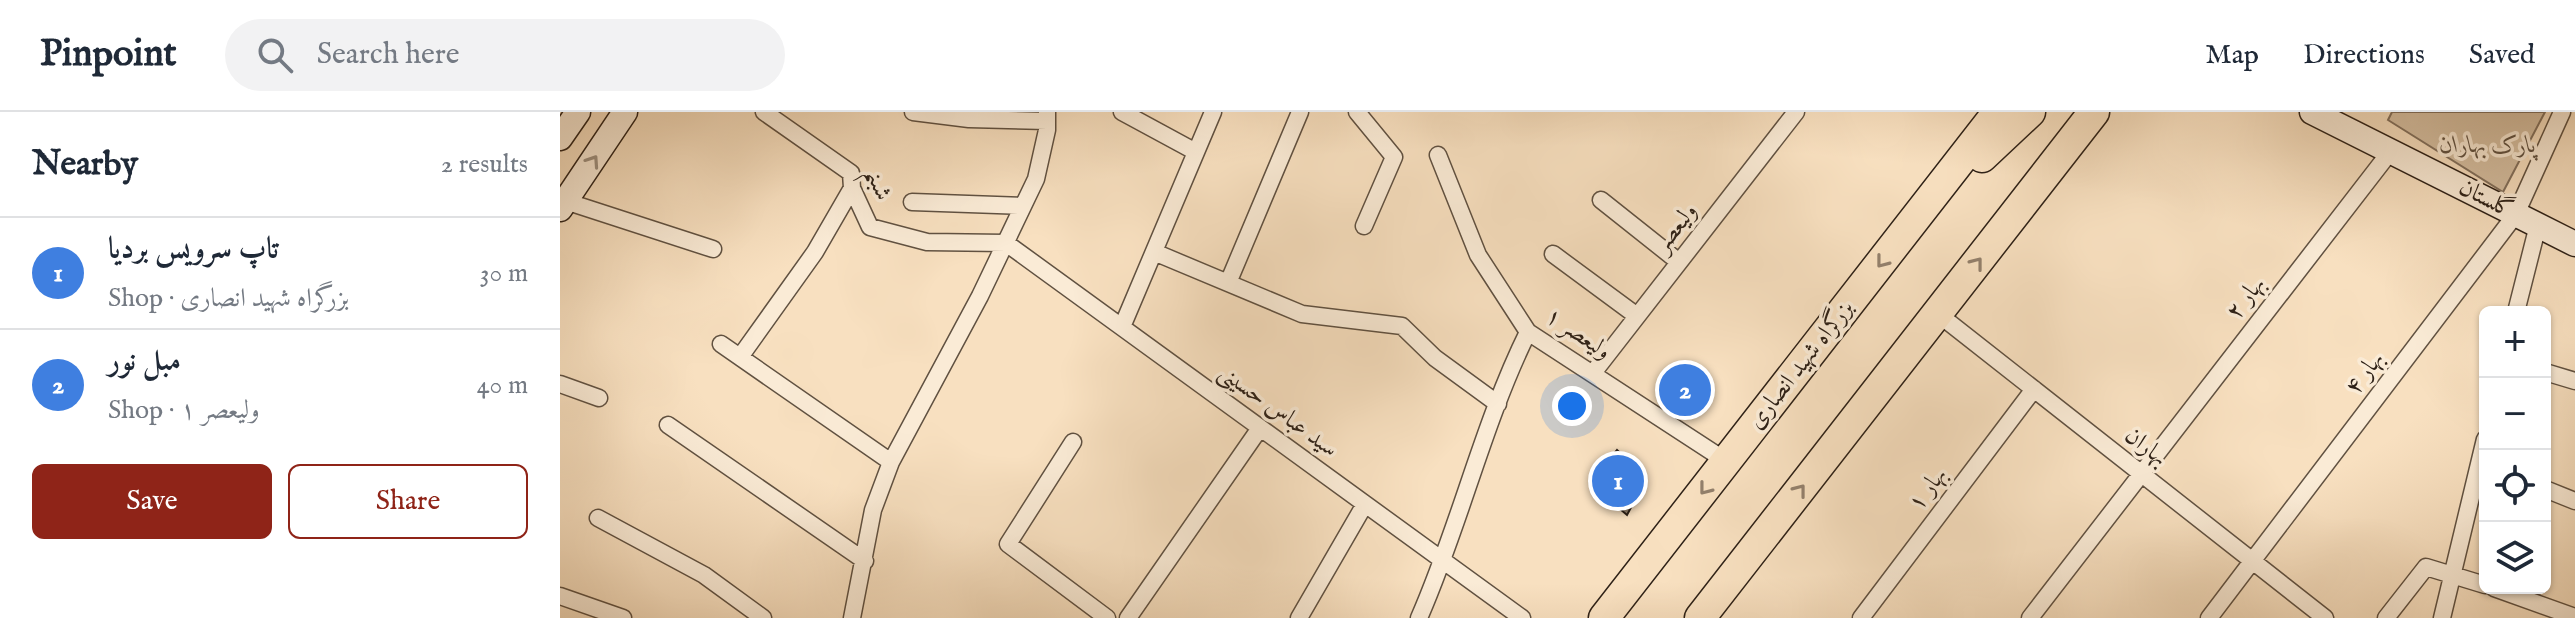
<!DOCTYPE html>
<html lang="en">
<head>
<meta charset="utf-8">
<style>
	:root { --surface:#fff; --page:#f2f2f3; --text:#1f2937; --muted:#747a83; --line:#e0e1e3; --accent:#8f2418 }
	body { margin:0; font-family:"IM FELL English",Amiri,serif; background:var(--page); color:var(--text) }
	.controls { position:absolute; right:24px; bottom:24px; display:grid; overflow:hidden; border-radius:12px; box-shadow:0 2px 6px #0004 }
	.controls button { width:72px; height:72px; display:grid; place-items:center; padding:0; border:0; border-bottom:2px solid var(--line); background:var(--surface); color:var(--text); font:40px sans-serif }
	.you { position:absolute; left:1012px; top:294px; width:28px; height:28px; margin:-20px; border:6px solid #fff; border-radius:50%; background:#1a73e8; box-shadow:0 0 0 12px #1a73e833 }
	.badge { display:grid; place-items:center; width:52px; height:52px; border-radius:50%; background:var(--accent); color:#fff; font-size:26px; font-weight:700 }
	.pin { position:absolute; translate:-50% -50%; border:4px solid #fff; box-shadow:0 2px 8px #0006 }
	.list { margin:0; padding:0; list-style:none }
	h2 { display:flex; justify-content:space-between; align-items:center; height:104px; margin:0; padding:0 32px; font-size:34px }
	h2 small { font-size:26px; font-weight:400; color:var(--muted) }
	.list li { display:grid; grid-template-columns:52px 1fr auto; gap:24px; align-items:center; box-sizing:border-box; height:112px; padding:0 32px; border-top:2px solid var(--line) }
	.list b { display:block; font-size:30px; white-space:nowrap }
	.list p { margin:0; font-size:26px; white-space:nowrap; color:var(--muted) }
	.list em { font-size:26px; font-style:normal; color:var(--muted) }
	.actions { display:flex; gap:16px; padding:24px 32px }
	.actions a { flex:1; padding:18px 0; border:2px solid var(--accent); border-radius:12px; text-align:center; font-size:28px; color:var(--accent) }
	.actions .main { background:var(--accent); color:#fff }
	.icon { flex:none; width:44px; height:44px; fill:none; stroke:currentColor; stroke-width:2; stroke-linecap:round; stroke-linejoin:round }
	.map { position:relative; flex:none; width:2015px; height:506px; overflow:hidden }
	header { display:flex; align-items:center; gap:48px; box-sizing:border-box; height:112px; padding:0 40px; background:var(--surface); border-bottom:2px solid var(--line) }
	header strong { font-size:38px }
	nav { display:flex; gap:44px; margin-inline-start:auto; font-size:28px }
	.search { width:560px; height:72px; background:var(--page); display:flex; align-items:center; gap:20px; box-sizing:border-box; padding:0 28px; border-radius:44px; color:var(--muted); font-size:30px }
	main { display:flex }
	aside { flex:1; background:var(--surface) }
	.map>svg:first-child { display:block }
	.green { fill:#d6c0a3; stroke:#82705d; stroke-width:2 }
	.building { fill:#97846f; stroke:#2e2117; stroke-width:2 }
	.lines { fill:none; stroke-linecap:round; stroke-linejoin:round }
	.street-casing { stroke:#605141; stroke-width:19 }
	.secondary-casing { stroke:#2e2117; stroke-width:27 }
	.highway-casing { stroke:#2e2117; stroke-width:33 }
	.street { stroke:#faebd6; stroke-width:16 }
	.secondary { stroke:#faebd6; stroke-width:24 }
	.highway { stroke:#f8e0c0; stroke-width:30 }
	.oneway { stroke:#9e9080 }
	.oneway2 { stroke:#93806c }
	.labels { text-anchor:middle; dominant-baseline:central; stroke-width:7; stroke-linejoin:round; paint-order:stroke }
	.park-label { font-size:24px; font-style:italic; fill:#605141; stroke:#faebd6 }
	.street-label { font-size:24px; fill:#2e2117; stroke:#faebd6 }
</style>
</head>
<body>
<header>
<strong>Pinpoint</strong>
<div class="search"><svg class="icon" aria-label="search" viewBox="0 0 24 24"><circle cx="10" cy="10" r="6"/><path d="M15 15l6 6"/></svg>Search here</div>
<nav><a>Map</a><a>Directions</a><a>Saved</a></nav>
</header>
<main>
<aside>
<h2>Nearby<small>2 results</small></h2>
<ul class="list">
<li><span class="badge" style="background:#3f7fe0">1</span><div><b>تاپ سرویس بردیا</b><p>Shop · بزرگراه شهید انصاری</p></div><em>30 m</em></li>
<li><span class="badge" style="background:#3f7fe0">2</span><div><b>مبل نور</b><p>Shop · ولیعصر ۱</p></div><em>40 m</em></li>
</ul>
<div class="actions"><a class="main">Save</a><a>Share</a></div>
</aside>
<div class="map">
<svg width="2015" height="506" viewBox="0 0 2015 506">
	<rect width="100%" height="100%" fill="#f8e0c0"/>
	<filter id="stains"><feTurbulence type="fractalNoise" baseFrequency=".0025" numOctaves="4"/><feColorMatrix values="0 0 0 0 .2 0 0 0 0 .09 0 0 0 0 .02 0 0 0 .5 -.17"/></filter>
	<radialGradient id="worn" r=".72"><stop offset=".6" stop-color="#630" stop-opacity="0"/><stop offset="1" stop-color="#630" stop-opacity=".3"/></radialGradient>
	<path class="green" d="M1832 0H1985L1943 80 1828 8Z"/>
	<path class="building" d="M1057 338 1086 367 1067 403 1030 371Z"/>
	<g class="lines">
		<g class="street-casing">
			<path id="street" d="M204 0 291 61 292 76 310 115 367 130 446 131 962 506
				M353 0 409 7 487 9
				M562 0 636 40
				M797 0 834 45 804 114
				M878 43 918 143 968 220 1166 349
				M1041 88 1119 150
				M5 89 153 137
				M352 90 463 94
				M594 140 742 202 842 214 875 246 938 292
				M993 142 1077 204
				M668 171 740 0
				M1956 200 1978 113
				M1377 201 1765 506
				M562 215 653 0
				M161 232 331 350
				M180 245 255 140 292 76
				M1985 260 2015 269
				M1033 261 1236 0
				M0 272 39 286
				M108 313 305 449
				M513 330 448 432 547 506
				M1985 377 2015 389
				M38 406 144 463 203 506
				M1934 476 2015 505
				M0 484 63 506
				M292 506 313 398 331 350 420 184 476 67 487 18V0
				M568 506 700 316
				M739 506 805 392
				M859 506C900 413 923 311 968 220
				M1301 506 1474 277
				M1470 506 1830 40
				M1649 506 1956 102 2002 0
				M1826 506 1866 455 1925 473
				M1882 506 1925 327"/>
		</g>
		<g class="secondary-casing">
			<path id="secondary" d="M1752 0 2015 132
				M0 26 18 0
				M0 97 65 0"/>
		</g>
		<g class="highway-casing">
			<path id="highway" d="M1422 45 1470 0
				M1044 506 1438 0
				M1140 506 1534 0"/>
		</g>
		<use href="#street" class="street"/>
		<use href="#secondary" class="secondary"/>
		<use href="#highway" class="highway"/>
	</g>
	<defs><path id="oneway-chevron" d="M-2-3.5L2.5 0L-2 3.5" fill="none" stroke-width="1.6" stroke-linecap="round" stroke-linejoin="round" transform="scale(2)"/></defs>
	<use class="oneway" href="#oneway-chevron" transform="translate(33 49) rotate(-56)"/>
	<g class="oneway2">
		<use href="#oneway-chevron" transform="translate(1322 150) rotate(128)"/>
		<use href="#oneway-chevron" transform="translate(1417 151) rotate(-52)"/>
		<use href="#oneway-chevron" transform="translate(1145 377) rotate(128)"/>
		<use href="#oneway-chevron" transform="translate(1240 378) rotate(-52)"/>
	</g>
	<g class="labels">
		<g class="park-label">
			<text x="1928" y="33">پارک بهاران</text>
		</g>
		<g class="street-label">
			<text transform="translate(318 72) rotate(67)">شبنم</text>
			<text transform="translate(1926 87) rotate(27)">گلستان</text>
			<text transform="translate(1116 116) rotate(-52)">ولیعصر</text>
			<text transform="translate(1686 186) rotate(-52)">بهار ۲</text>
			<text transform="translate(1018 222) rotate(34)">ولیعصر ۱</text>
			<text transform="translate(1241 253) rotate(-52)">بزرگراه شهید انصاری</text>
			<text transform="translate(1805 261) rotate(-53)">بهار ۴</text>
			<text transform="translate(718 299) rotate(36)">سید عباس حسینی</text>
			<text transform="translate(1586 335) rotate(38)">بهاران</text>
			<text transform="translate(1368 377) rotate(-53)">بهار ۱</text>
		</g>
	</g>
	<rect width="100%" height="100%" filter="url(#stains)"/>
	<rect width="100%" height="100%" fill="url(#worn)"/>
</svg>
<div class="controls">
<button>+</button>
<button>−</button>
<button><svg class="icon" aria-label="locate" viewBox="0 0 24 24"><circle cx="12" cy="12" r="6"/><path d="M12 2v4M12 18v4M2 12h4M18 12h4"/></svg></button>
<button><svg class="icon" aria-label="layers" viewBox="0 0 24 24"><path d="M12 4l9 5-9 5-9-5zM3 14l9 5 9-5"/></svg></button>
</div>
<div class="you"></div>
<div class="pin badge" style="left:1058px;top:369px;background:#3f7fe0">1</div>
<div class="pin badge" style="left:1125px;top:278px;background:#3f7fe0">2</div>
</div>
</main>
</body>
</html>
